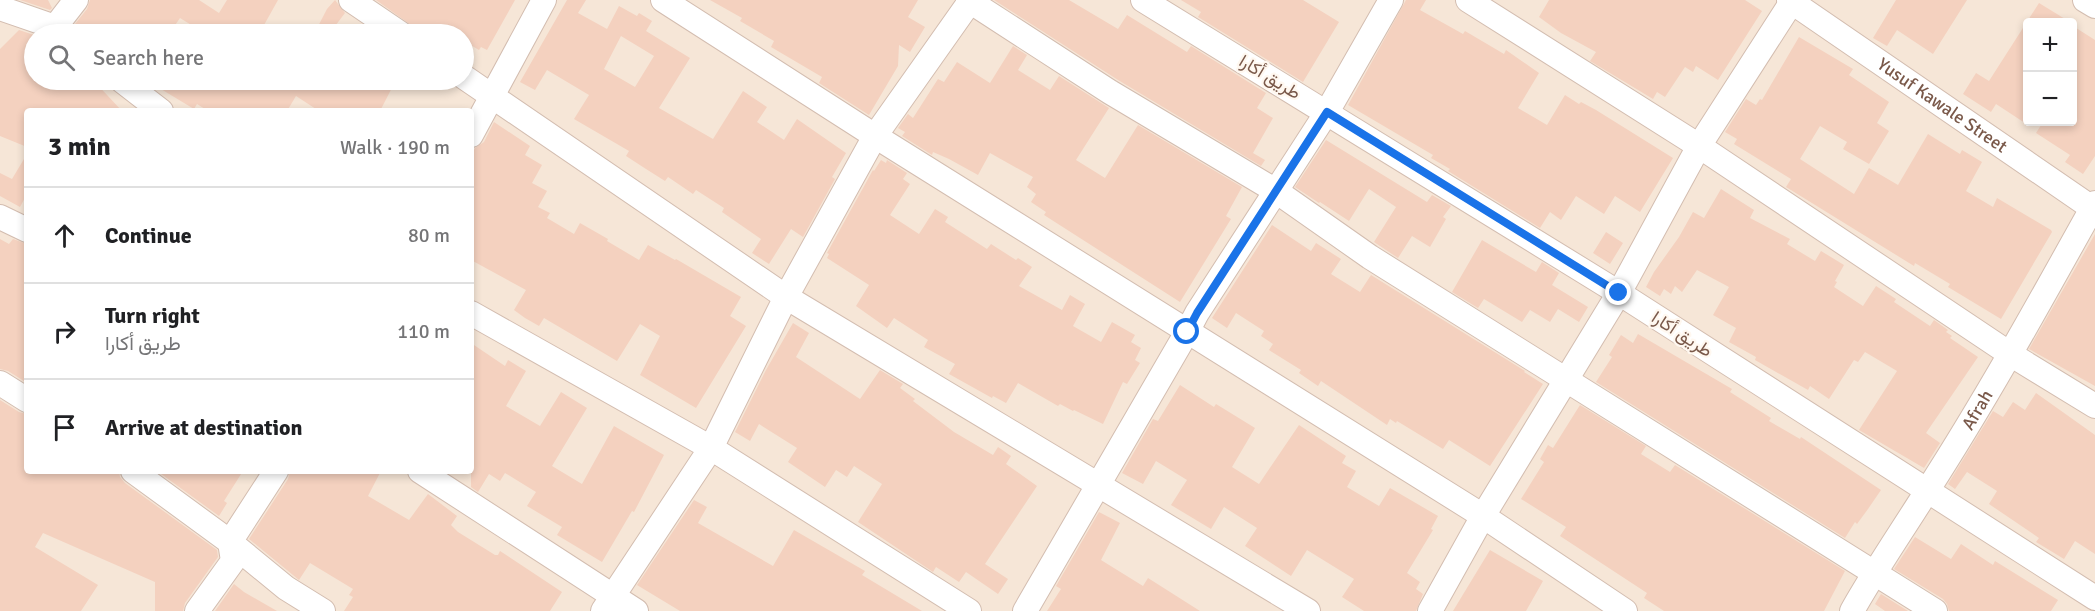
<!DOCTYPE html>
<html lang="en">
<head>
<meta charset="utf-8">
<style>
	:root { --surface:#fff; --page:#f2f2f2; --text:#202124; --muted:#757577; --line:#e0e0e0 }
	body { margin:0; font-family:Signika,Vazirmatn,sans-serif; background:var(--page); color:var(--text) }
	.controls { position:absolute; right:18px; top:18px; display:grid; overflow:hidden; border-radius:6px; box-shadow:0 3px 9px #0003 }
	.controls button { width:54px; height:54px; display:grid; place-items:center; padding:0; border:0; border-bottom:2px solid var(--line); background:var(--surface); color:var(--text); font:30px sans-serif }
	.stop { position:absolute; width:18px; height:18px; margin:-14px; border:4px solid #1a73e8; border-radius:50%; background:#fff }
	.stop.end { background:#1a73e8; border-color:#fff; box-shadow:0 2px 6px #0008 }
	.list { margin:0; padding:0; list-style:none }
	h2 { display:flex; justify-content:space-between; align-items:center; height:78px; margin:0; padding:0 24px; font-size:26px }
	h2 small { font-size:20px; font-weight:400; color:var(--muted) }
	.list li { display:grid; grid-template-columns:39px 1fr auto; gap:18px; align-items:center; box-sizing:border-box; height:96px; padding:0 24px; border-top:2px solid var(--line) }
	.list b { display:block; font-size:22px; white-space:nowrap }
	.list p { margin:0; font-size:20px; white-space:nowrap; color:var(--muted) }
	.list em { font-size:20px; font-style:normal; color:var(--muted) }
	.icon { flex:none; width:33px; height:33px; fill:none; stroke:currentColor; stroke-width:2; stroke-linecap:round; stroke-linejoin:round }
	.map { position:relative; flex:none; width:2095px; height:611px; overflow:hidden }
	.search { position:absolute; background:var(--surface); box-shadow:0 3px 9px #0003; left:24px; top:24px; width:450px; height:66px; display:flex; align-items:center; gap:15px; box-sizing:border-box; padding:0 21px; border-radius:33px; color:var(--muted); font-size:22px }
	.panel { position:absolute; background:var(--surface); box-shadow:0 3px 9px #0003; left:24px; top:108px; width:450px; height:366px; border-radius:6px }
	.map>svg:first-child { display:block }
	.residential { fill:#f6e6d7; fill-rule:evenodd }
	.building { fill:#f4d1bf; fill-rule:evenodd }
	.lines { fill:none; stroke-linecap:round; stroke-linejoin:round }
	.minor-casing { stroke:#d3bdb0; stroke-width:26 }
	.minor { stroke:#fff; stroke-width:24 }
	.route { stroke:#1a73e8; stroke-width:8 }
	.labels { text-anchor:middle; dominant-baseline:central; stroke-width:4.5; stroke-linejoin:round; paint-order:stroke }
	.street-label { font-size:18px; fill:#7a594a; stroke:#fff8f0 }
</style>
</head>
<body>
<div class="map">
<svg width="2095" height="611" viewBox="0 0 2095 611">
	<rect width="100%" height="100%" fill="#fdf4e9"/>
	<path class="residential" d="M0 0H2095V611H0ZM2028 22H2072V122H2028ZM34 34H464V80H34ZM27 111H471V471H27Z"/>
	<path class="building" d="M20 0H48L52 8 50 10Z
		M90 0H199L219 13 227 0H278L259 34H206L180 18 169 34H79L75 24 87 9Z
		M335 0 345 13 329 34H314L327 9Z
		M376 0H515L487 50 481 47 479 50 464 41V34H441L427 26 422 33Z
		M567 0H586L578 13 607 29 619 6 637 16 639 13 652 21 646 31 690 58 659 108 713 139 743 91 767 107 757 122 784 140 797 119 846 153 832 177 835 179 803 237 791 229 769 264 752 253 761 239 722 212 724 208 696 190 693 194 668 177 665 181 646 169 626 156 629 151 574 119 589 95 547 70 535 90 520 82ZM621 36 654 56 635 87 604 69Z
		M710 0H918L908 17 925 27 910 52 899 45 898 66 869 115 819 83 822 77 771 47 774 41 740 21 742 18Z
		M994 0H1069L1118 29 1127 15 1187 52 1191 46 1266 93 1257 108 1273 118 1253 153 1265 160 1261 166 1118 80Z
		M1181 0H1303L1339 22 1303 82 1198 17 1201 12Z
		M1406 0H1426L1420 10 1463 34 1465 31 1504 54 1506 50 1539 73 1518 108 1547 125 1565 95 1579 104 1581 102 1596 110 1673 158 1640 212 1615 196 1604 214 1576 196 1561 220 1550 212 1540 228 1448 171 1450 169 1431 158 1433 155 1348 105Z
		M1549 0H1745L1762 11 1718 80 1696 66 1693 72 1685 67 1665 97 1657 92 1653 99 1590 61 1596 52 1561 33 1539 17Z
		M1896 0H1967L1933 54 1897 30 1887 46 1873 38Z
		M2039 3 2070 22H2028V125L1996 104 1991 112 1963 94 1976 73 1989 81Z
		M2073 26 2095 40V156L2083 174 2065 162 2070 155 2036 133 2043 122H2073Z
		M19 30 34 35V80H93L122 111H27V147L0 136V49Z
		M1799 37 1853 69 1849 75 1889 102 1877 123 1889 131 1869 164 1843 149 1847 142 1820 126 1800 159 1854 194 1869 168 1898 185 1928 134 1960 154 1962 150 1982 162 1966 191 1993 207 1997 198 2051 230 2052 232 2001 319 1948 287 1950 284 1915 263 1914 266 1786 187 1791 179 1734 144 1737 139 1725 132 1746 99 1756 105 1760 99 1762 100Z
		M1013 46 1027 55 1018 70 1050 90 1059 76 1109 108 1076 160 1105 178 1138 125 1242 187 1226 216 1231 219 1180 302 1044 215 1046 212 1031 202 1036 194 1027 187 1033 177 990 153 978 175 949 159 933 152 932 155 902 136 905 132 898 128 908 114 913 118 938 79 944 82 957 62 990 83Z
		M146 80H396L380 111H319L296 96 287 111H208L197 104 194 109Z
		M494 122 530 146 525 155 542 165 532 183 547 191 538 207 550 213 547 218 574 234 580 223 608 239 607 241 639 260 648 245 675 260 676 259 741 297 730 316 746 326 696 408 640 375 660 336 640 324 617 361 544 318 539 326 525 318 514 310 526 290 471 260V155L475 148 484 142Z
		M1326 140 1427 202 1432 195 1451 206 1443 217 1446 219 1430 247 1412 236 1398 258 1374 242 1396 207 1369 189 1349 221 1320 202 1319 203 1295 187Z
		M27 154V194L20 207 0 196V173L12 179Z
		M881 160 886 163 887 160 907 173 903 179 910 184 890 215 919 234 935 209 948 217 945 222 987 249 991 244 1016 260 1018 258 1032 267 1019 286 1062 310 1070 295 1085 304 1073 326 1101 342 1112 322 1135 335 1131 342 1141 348 1135 360 1140 363 1127 384 1123 382 1103 424 1074 410 1073 411 1060 404 1058 406 1018 383 1006 403 993 396 992 398 949 374 955 364 924 347 928 340 894 318 887 328 856 306 869 285 827 258 829 254 827 253 873 170 874 171Z
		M1721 189 1754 210 1750 218 1790 239 1787 244 1815 261 1821 251 1844 265 1835 281 1837 282 1834 287 1863 306 1876 286 1896 299 1894 302 1930 326 1934 320 1948 330 1946 332 1952 336 1950 338 1978 357 1926 433 1940 443 1924 468 1859 430 1897 371 1865 352 1858 362 1854 360 1829 399 1810 386 1808 390 1755 360 1756 357 1729 342 1736 328 1713 315 1729 287 1697 270 1682 292 1675 286 1671 294 1664 289 1660 296 1646 287 1654 272 1679 237 1693 212 1704 218Z
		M1272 225 1311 251 1316 243 1341 259 1331 274 1360 292 1371 275 1525 371 1524 372 1543 384 1490 466 1449 440 1443 449 1397 421 1396 423 1390 419 1387 425 1321 381 1318 386 1299 373 1301 370 1269 350 1273 344 1261 336 1264 331 1236 313 1227 328 1212 318Z
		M1606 232 1623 243 1610 264 1593 253Z
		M2095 234V386L2029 349Z
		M0 239 9 244 13 239 27 244V383L8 371 0 369Z
		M1482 240 1536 272 1542 262 1559 273 1552 285 1588 307 1579 322 1558 309 1550 322 1530 310 1522 322 1484 299 1478 308 1452 292Z
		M793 323 809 333 796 357 860 399 880 370 903 384 900 388 915 399 913 401 954 432 993 455 998 447 1011 456 1006 464 1037 486 985 564 1008 579 998 594 966 572 959 582 936 567 933 572 858 522 882 484 854 466 847 477 836 470 825 487 788 462 797 448 759 424 750 441 735 432 766 370Z
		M1638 334 1732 389 1730 392 1771 418 1769 421 1800 439 1801 437 1881 490 1868 509 1857 524 1855 522 1845 538 1596 382 1612 357 1609 355 1621 335 1633 343Z
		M471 343 505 366 508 360 526 371 506 406 540 426 561 392 587 408 552 466 582 484 614 426 664 455 634 512 632 511 602 562 557 535 562 527 527 506 536 492 505 473 500 481 489 474 478 492 471 487Z
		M1180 385 1214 407 1216 404 1255 428 1232 467 1259 484 1299 425 1346 456 1342 463 1356 471 1347 487 1379 506 1390 488 1438 516 1431 529 1433 530 1407 573 1420 582 1416 589 1423 594 1416 611H1364L1342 597 1354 579 1307 550 1291 576 1245 546 1257 528 1224 507 1211 529 1171 505 1187 480 1156 461 1143 484 1122 473 1153 419 1158 421Z
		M2036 393 2095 435V554L2075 541 2064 559 2036 542 2039 538 1989 504 1997 491 1967 472 1955 489 1948 484 1993 411 2003 417 2013 402 2025 410Z
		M0 400 19 412 27 414V471H119L120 477 125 483 217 550 218 557 185 603 183 611H155V582L43 533 35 547 98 585 81 611H0Z
		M1580 405 1646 446 1641 454 1670 472 1675 465 1845 571 1824 611H1664L1644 598 1647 593 1560 536 1566 527 1521 499 1544 462 1540 459 1548 445 1553 448Z
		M157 471H243L224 501 227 503 219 516Z
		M290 471H381L368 496 409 520 428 494 457 516 451 525 458 532 495 555H498L500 551 562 592 550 611H344L353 597 349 595 353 589 310 563 299 580 249 539 288 479Z
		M694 500 707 507 698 523 773 566 794 530 865 571 862 575 922 611H680L637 585Z
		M1099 512 1120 523 1101 560 1143 586 1148 578 1200 611H1047L1061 589 1056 586Z
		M1915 537 1951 559 1961 544 1993 565 1995 561 2058 600 2051 611H1949L1947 604 1943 599 1894 569Z
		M1490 550 1543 581 1526 611H1453Z
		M234 584 244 592 277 611H215Z
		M1881 594 1908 611H1885L1875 604Z"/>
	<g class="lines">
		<g class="minor-casing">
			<g id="minor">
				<path d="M351 0 401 34"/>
				<path d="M663 0 875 136 1483 516 1625 611"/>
				<path d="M968 0 1110 92 1276 191 1370 257 1935 611"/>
				<path d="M1143 0 1619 293 2095 598"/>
				<path d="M1468 0 1699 146 2010 354 2095 406"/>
				<path id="s1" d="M1789 0 2095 210"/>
				<path d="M2085 0 2095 6"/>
				<path d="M0 8 55 27 65 34"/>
				<path d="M55 27 76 0"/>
				<path d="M464 77 786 297 1308 611"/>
				<path d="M121 80 161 111"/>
				<path d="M471 135 544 0"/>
				<path d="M0 217 27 230"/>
				<path d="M471 313 711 448 969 611"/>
				<path d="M0 383 27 400"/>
				<path d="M133 471 230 542 286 588 323 611"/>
				<path d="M420 471 636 611"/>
				<path d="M197 611 233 561 230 542 276 471"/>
				<path d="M603 611 711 448 786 297 875 136 971 0"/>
				<path d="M1025 611 1187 332 1197 313 1327 112 1391 0"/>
				<path d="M1430 611 1483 516 1619 293 1699 146 1793 0"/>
				<path id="s2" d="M1852 611C1875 570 1902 531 1927 491 1987 398 2041 300 2095 203"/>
			</g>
		</g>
		<use href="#minor" class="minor"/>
	</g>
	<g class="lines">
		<path class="route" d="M1187 332 1197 313 1327 112 1619 293"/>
	</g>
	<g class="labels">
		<g class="street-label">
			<text transform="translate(1270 77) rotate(31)">طريق أكارا</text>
			<text stroke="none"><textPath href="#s1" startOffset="186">Yusuf Kawale Street</textPath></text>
			<text transform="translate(1682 334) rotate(33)">طريق أكارا</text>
			<text stroke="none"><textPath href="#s2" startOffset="237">Afrah</textPath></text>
		</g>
	</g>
</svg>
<div class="controls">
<button>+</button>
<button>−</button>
</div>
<div class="stop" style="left:1187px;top:332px"></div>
<div class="stop end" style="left:1619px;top:293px"></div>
<div class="search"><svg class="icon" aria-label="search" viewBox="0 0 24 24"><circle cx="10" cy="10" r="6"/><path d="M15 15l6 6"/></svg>Search here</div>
<section class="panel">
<h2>3 min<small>Walk · 190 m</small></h2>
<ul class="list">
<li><svg class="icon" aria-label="ahead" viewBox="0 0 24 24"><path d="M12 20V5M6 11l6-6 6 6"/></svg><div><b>Continue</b></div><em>80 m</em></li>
<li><svg class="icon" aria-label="right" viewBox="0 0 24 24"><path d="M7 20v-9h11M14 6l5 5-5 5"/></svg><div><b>Turn right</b><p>طريق أكارا</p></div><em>110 m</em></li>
<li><svg class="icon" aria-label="arrive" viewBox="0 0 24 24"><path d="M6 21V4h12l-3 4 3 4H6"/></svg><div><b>Arrive at destination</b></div></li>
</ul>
</section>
</div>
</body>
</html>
